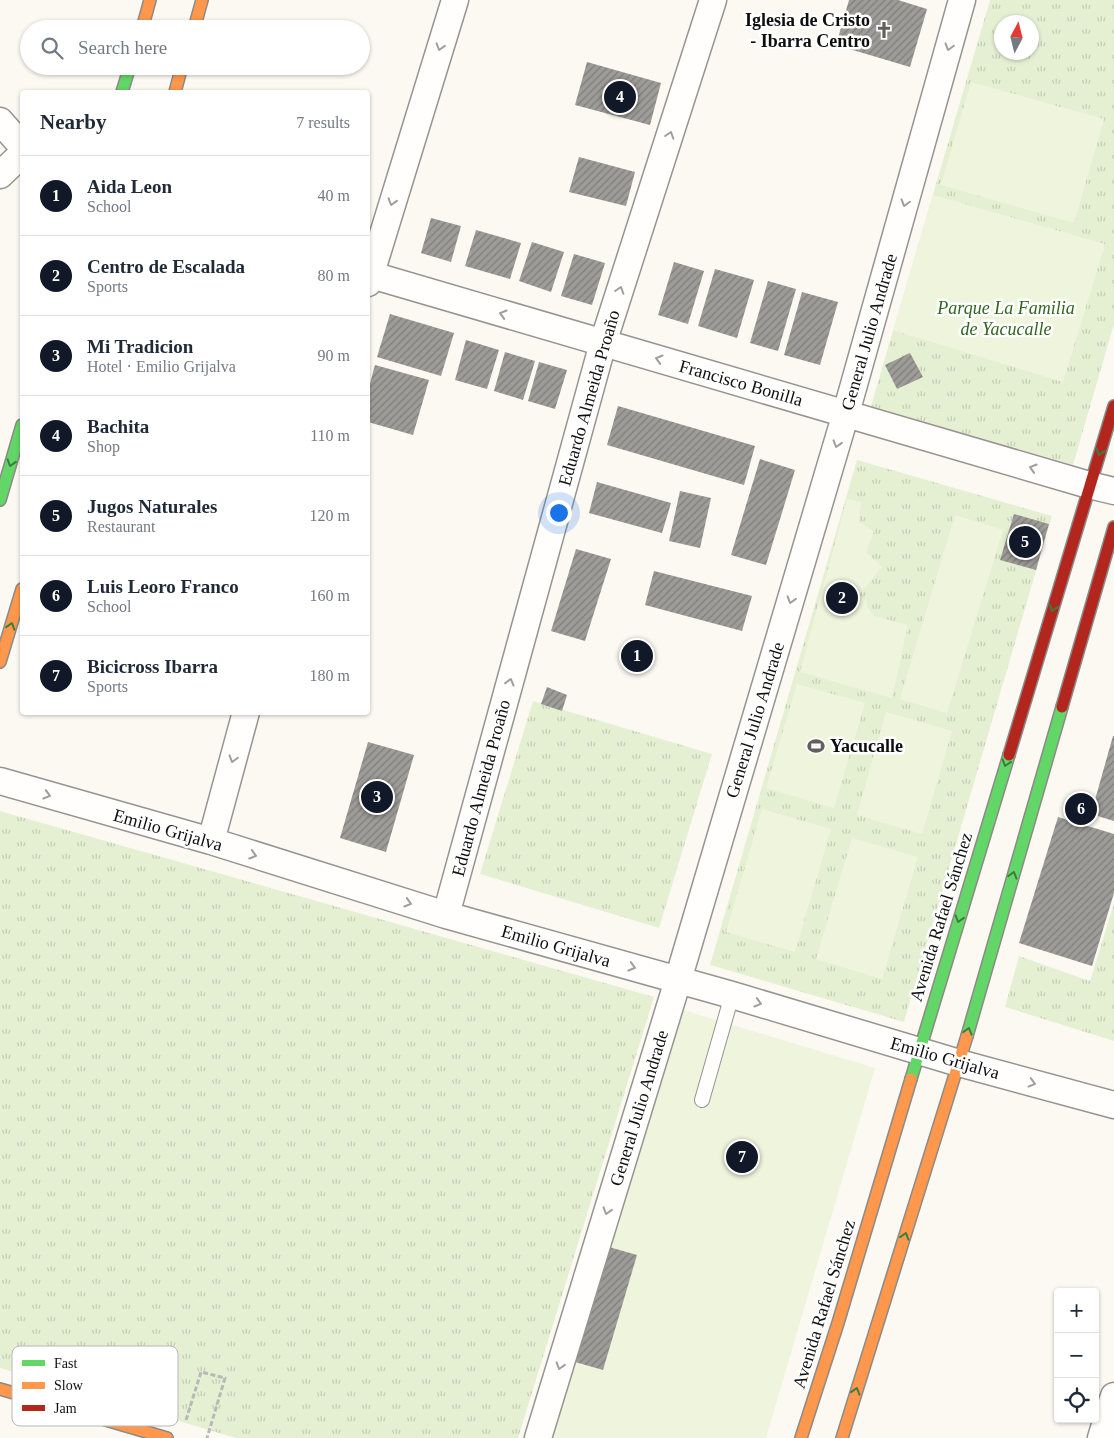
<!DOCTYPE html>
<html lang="en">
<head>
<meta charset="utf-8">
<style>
	:root { --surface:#fff; --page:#f6f6f7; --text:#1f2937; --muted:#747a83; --line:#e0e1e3; --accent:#111827 }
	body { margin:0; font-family:"Times New Roman",serif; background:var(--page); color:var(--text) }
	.controls { position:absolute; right:15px; bottom:15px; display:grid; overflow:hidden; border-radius:5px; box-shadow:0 1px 4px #0004 }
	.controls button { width:45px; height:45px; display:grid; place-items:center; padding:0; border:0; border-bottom:1px solid var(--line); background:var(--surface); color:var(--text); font:25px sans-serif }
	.compass { position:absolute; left:994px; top:15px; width:45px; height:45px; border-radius:50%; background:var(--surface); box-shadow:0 1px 4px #0004; rotate:7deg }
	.you { position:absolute; left:558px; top:512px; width:18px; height:18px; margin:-12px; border:4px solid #fff; border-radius:50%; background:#1a73e8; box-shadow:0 0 0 8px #1a73e833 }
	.badge { display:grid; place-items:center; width:32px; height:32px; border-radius:50%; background:var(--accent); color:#fff; font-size:16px; font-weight:700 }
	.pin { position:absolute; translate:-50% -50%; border:2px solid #fff; box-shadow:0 1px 5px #0006 }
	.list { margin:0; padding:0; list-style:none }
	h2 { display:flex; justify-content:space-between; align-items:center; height:65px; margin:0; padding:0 20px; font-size:21px }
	h2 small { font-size:16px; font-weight:400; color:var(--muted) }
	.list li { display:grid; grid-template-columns:32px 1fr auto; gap:15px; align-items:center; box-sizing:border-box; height:80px; padding:0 20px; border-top:1px solid var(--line) }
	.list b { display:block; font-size:19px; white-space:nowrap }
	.list p { margin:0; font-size:16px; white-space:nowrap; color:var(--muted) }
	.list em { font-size:16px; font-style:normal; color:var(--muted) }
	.icon { flex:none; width:28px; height:28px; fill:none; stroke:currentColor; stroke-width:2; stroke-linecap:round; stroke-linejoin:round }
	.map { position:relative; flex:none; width:1114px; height:1438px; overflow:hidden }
	.search { position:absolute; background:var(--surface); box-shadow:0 1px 4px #0004; left:20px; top:20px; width:350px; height:55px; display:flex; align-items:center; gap:12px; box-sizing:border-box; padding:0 18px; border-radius:28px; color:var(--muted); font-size:19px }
	.panel { position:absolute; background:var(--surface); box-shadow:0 1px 4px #0004; left:20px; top:90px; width:350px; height:625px; border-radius:5px }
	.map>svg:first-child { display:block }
	.grass { fill:url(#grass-tufts); fill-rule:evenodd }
	.pitch { fill:#eff4dd }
	.building { fill:url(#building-hatch) }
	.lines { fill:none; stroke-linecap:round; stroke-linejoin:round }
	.lane-casing { stroke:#959491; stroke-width:16 }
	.street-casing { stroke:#959491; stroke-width:29 }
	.fast-casing { stroke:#8c8a87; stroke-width:14 }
	.slow-casing { stroke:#8c8a87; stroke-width:14 }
	.jam-casing { stroke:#8c8a87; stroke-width:14 }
	.path { stroke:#b8b8b6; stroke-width:3; stroke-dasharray:5 2.5; stroke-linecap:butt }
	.lane { stroke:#fffefd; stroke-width:14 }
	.street { stroke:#fffefd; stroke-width:26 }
	.fast { stroke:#63d668; stroke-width:11 }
	.slow { stroke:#ff974d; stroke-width:11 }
	.jam { stroke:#b3261e; stroke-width:11 }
	.oneway { stroke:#9f9e9d }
	.oneway2 { stroke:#3d7c40 }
	.labels { text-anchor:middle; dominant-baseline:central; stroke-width:5; stroke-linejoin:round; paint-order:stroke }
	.poi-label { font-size:18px; font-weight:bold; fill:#0e0e0e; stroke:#fff; text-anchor:end }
	.park-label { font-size:18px; font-style:italic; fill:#30651f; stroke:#fff }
	.street-label { font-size:18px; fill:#0e0e0e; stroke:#fff }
	.key { fill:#fff; stroke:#b7b7b7; stroke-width:1 }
	.key-label { font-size:14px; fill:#0e0e0e }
</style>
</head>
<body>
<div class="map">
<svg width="1114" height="1438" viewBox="0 0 1114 1438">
	<defs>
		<pattern id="grass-tufts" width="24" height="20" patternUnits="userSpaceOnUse" patternTransform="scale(1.25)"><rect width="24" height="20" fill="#e5f0d3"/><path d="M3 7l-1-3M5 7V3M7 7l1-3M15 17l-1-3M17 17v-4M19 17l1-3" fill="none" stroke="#c3cdb4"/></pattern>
		<pattern id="building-hatch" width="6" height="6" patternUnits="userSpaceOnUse" patternTransform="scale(1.25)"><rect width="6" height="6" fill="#9e9c98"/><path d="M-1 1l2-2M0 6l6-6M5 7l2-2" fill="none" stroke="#7f7e7a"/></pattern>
	</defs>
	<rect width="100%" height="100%" fill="#fcf9f2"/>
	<path class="grass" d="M990 0H1114V324L1073 465 871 406ZM1002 22H1032V52H1002Z
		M857 460 1052 516 904 1022 710 965Z
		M533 701 712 754 659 928 480 874Z
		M0 811 654 997 518 1438H236L0 1368Z
		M1114 903V1041L1005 1007 1019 956 1090 981Z"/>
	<path class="pitch" d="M971 82 1104 119 1074 223 941 185Z
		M933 195 1105 244 1063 382 893 330Z
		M847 499 861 502 859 522 874 531 866 552 882 567 859 595 867 601V607L874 616 908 625 892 698 800 672Z
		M955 515 1003 530 947 713 900 699Z
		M797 684 865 703 834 808 766 788Z
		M886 712 952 731 922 834 857 815Z
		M762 809 831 829 795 952 726 932Z
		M852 838 918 857 882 979 816 959Z
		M680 1009 875 1068 766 1438H553Z"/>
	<path class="building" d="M849 0H898L927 9 910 67 836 45Z
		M587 62 661 83 650 125 575 105Z
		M579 157 635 172 626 206 569 192Z
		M431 218 461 226 451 262 421 253Z
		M476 230 521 243 510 279 465 266Z
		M532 242 564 252 551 292 519 281Z
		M574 254 605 263 592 305 561 296Z
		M674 262 704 271 688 324 658 315Z
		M715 269 754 280 737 338 698 326Z
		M768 281 796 289 778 351 750 343Z
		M802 292 838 302 820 365 784 355Z
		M390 314 454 333 441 376 377 357Z
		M466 340 499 350 487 389 455 380Z
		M505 352 535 361 523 400 494 391Z
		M910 353 923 377 897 389 885 365Z
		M539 362 567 370 555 409 528 401Z
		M375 365 429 380 413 435 368 422V391Z
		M618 406 755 446 744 485 607 445Z
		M760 459 795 470 766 565 731 555Z
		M597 482 671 503 662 533 589 513Z
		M680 491 711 498 700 548 669 541Z
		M1014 514 1049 524 1036 570 1000 560Z
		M576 549 611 559 585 641 551 631Z
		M654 571 752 596 742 631 645 605Z
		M547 687 567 695 562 711 541 704Z
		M1113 736H1114V821L1091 814Z
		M368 742 414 755 386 852 340 838Z
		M1058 817 1114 834V893L1092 966 1019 943Z
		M609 1247 637 1255 603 1370 575 1362Z"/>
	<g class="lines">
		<g class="lane-casing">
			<path id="lane" d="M702 1100 732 995"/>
		</g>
		<g class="street-casing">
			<path id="street" d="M0 121 22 146
				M0 175 22 154
				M368 274 1089 485 1114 491
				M368 283 455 0
				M0 781 211 841 446 915 732 995 959 1063 1114 1105
				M211 841 246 712
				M446 915 603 343 713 0
				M538 1438 678 980 846 413 962 0
				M1101 1438 1114 1396"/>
		</g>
		<g class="fast-casing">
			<path id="fast" d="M122 92 130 66
				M0 500 22 425
				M967 1036 1062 707
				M911 1079 1009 755"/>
		</g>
		<g class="slow-casing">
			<path id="slow" d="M142 29 150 0
				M194 29 202 0
				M175 92 182 66
				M0 662 22 589
				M0 1389 167 1438
				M801 1438 838 1323 911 1079
				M842 1438 967 1036"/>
		</g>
		<g class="jam-casing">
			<path id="jam" d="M1062 707 1114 527
				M1009 755 1114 406"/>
		</g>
		<path class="path" d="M186 1420 201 1372 225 1378 207 1438"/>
		<use href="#lane" class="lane"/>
		<use href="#street" class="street"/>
		<use href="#fast" class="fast"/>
		<use href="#slow" class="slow"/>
		<use href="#jam" class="jam"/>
	</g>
	<defs><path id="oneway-chevron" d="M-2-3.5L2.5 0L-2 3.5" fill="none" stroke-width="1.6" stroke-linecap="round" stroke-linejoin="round" transform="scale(1.25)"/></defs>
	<g class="oneway">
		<use href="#oneway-chevron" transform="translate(440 47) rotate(107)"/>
		<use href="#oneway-chevron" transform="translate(949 47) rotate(106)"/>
		<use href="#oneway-chevron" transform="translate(670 135) rotate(-72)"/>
		<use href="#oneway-chevron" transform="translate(392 202) rotate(107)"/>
		<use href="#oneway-chevron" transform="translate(905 203) rotate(106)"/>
		<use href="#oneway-chevron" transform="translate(620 290) rotate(-72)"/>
		<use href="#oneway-chevron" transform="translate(503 314) rotate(-164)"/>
		<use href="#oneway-chevron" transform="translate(659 359) rotate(-164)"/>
		<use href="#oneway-chevron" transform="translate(837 444) rotate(107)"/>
		<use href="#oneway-chevron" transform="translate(1033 468) rotate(-163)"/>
		<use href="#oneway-chevron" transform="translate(791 600) rotate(107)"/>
		<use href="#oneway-chevron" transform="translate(510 682) rotate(-75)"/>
		<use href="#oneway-chevron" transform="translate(233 759) rotate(106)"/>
		<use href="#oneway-chevron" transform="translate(47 795) rotate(16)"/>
		<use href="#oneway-chevron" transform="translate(253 855) rotate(17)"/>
		<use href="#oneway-chevron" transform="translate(408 903) rotate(17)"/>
		<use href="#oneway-chevron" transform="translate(632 967) rotate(16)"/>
		<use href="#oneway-chevron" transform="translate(758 1003) rotate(17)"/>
		<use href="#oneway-chevron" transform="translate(1032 1083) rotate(15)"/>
		<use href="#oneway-chevron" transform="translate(607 1211) rotate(107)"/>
		<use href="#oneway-chevron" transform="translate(560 1366) rotate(107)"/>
	</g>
	<g class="oneway2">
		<use href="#oneway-chevron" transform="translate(1100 452) rotate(107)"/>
		<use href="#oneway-chevron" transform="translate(11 463) rotate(107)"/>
		<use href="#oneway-chevron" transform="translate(1053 608) rotate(107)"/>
		<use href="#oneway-chevron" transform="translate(11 626) rotate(-73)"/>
		<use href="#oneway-chevron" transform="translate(1006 763) rotate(107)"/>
		<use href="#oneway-chevron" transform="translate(1013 875) rotate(-74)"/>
		<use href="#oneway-chevron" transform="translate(959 919) rotate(107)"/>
		<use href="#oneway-chevron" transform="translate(968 1031) rotate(-74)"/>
		<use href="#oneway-chevron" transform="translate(905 1236) rotate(-73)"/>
		<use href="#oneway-chevron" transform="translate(856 1391) rotate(-73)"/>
	</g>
	<defs>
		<g id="church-bare" transform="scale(1.35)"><path d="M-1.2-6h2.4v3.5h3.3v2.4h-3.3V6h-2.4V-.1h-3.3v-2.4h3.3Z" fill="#61605e" stroke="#fff" stroke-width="2.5" paint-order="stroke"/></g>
		<g id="stadium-bare" transform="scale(1.35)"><path d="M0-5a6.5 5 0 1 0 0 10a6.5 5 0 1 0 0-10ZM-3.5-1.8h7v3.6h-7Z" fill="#61605e" stroke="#fff" stroke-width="2.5" paint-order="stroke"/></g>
	</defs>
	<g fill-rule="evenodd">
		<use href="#church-bare" x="884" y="30"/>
		<use href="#stadium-bare" x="816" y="746"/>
	</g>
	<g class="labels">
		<g class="poi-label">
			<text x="870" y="20">Iglesia de Cristo<tspan x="870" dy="21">- Ibarra Centro</tspan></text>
			<text x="830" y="746" text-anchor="start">Yacucalle</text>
		</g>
		<g class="park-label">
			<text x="1006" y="308">Parque La Familia<tspan x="1006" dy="21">de Yacucalle</tspan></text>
		</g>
		<g class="street-label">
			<text transform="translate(869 332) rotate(-74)">General Julio Andrade</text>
			<text transform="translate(741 383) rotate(16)">Francisco Bonilla</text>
			<text transform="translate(589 398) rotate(-74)">Eduardo Almeida Proaño</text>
			<text transform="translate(755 720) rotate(-73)">General Julio Andrade</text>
			<text transform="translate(481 788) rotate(-75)">Eduardo Almeida Proaño</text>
			<text transform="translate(168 830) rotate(16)">Emilio Grijalva</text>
			<text transform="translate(941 917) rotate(-73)">Avenida Rafael Sánchez</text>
			<text transform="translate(556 946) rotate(16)">Emilio Grijalva</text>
			<text transform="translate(945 1058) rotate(16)">Emilio Grijalva</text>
			<text transform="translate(639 1108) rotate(-73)">General Julio Andrade</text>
			<text transform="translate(824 1304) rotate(-73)">Avenida Rafael Sánchez</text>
		</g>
	</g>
	<rect x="12" y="1346" width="166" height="80" rx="8" class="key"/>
	<rect x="22" y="1360" width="23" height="6" fill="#63d668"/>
	<rect x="22" y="1382" width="23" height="7" fill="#ff974d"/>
	<rect x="22" y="1405" width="23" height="6" fill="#b3261e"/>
	<g class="key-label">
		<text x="54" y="1368">Fast</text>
		<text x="54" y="1390">Slow</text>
		<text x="54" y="1413">Jam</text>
	</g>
</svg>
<div class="controls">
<button>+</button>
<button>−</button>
<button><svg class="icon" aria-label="locate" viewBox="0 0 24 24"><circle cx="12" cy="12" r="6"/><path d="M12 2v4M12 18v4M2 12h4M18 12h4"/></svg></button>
</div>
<svg class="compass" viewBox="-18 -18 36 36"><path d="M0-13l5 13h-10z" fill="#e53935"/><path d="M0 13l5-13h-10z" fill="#747a83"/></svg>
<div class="you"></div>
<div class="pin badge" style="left:637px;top:656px">1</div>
<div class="pin badge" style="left:842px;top:598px">2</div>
<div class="pin badge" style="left:377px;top:797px">3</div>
<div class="pin badge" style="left:620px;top:97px">4</div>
<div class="pin badge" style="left:1025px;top:542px">5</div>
<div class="pin badge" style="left:1081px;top:809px">6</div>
<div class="pin badge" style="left:742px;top:1157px">7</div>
<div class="search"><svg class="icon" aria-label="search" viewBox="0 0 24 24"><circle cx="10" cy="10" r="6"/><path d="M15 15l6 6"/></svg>Search here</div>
<section class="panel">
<h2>Nearby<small>7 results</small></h2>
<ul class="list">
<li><span class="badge">1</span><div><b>Aida Leon</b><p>School</p></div><em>40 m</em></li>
<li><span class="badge">2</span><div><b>Centro de Escalada</b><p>Sports</p></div><em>80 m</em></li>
<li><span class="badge">3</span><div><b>Mi Tradicion</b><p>Hotel · Emilio Grijalva</p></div><em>90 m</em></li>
<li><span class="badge">4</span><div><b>Bachita</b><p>Shop</p></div><em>110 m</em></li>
<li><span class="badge">5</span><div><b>Jugos Naturales</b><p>Restaurant</p></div><em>120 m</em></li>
<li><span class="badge">6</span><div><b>Luis Leoro Franco</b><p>School</p></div><em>160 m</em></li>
<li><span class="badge">7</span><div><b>Bicicross Ibarra</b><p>Sports</p></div><em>180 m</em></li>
</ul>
</section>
</div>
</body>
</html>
